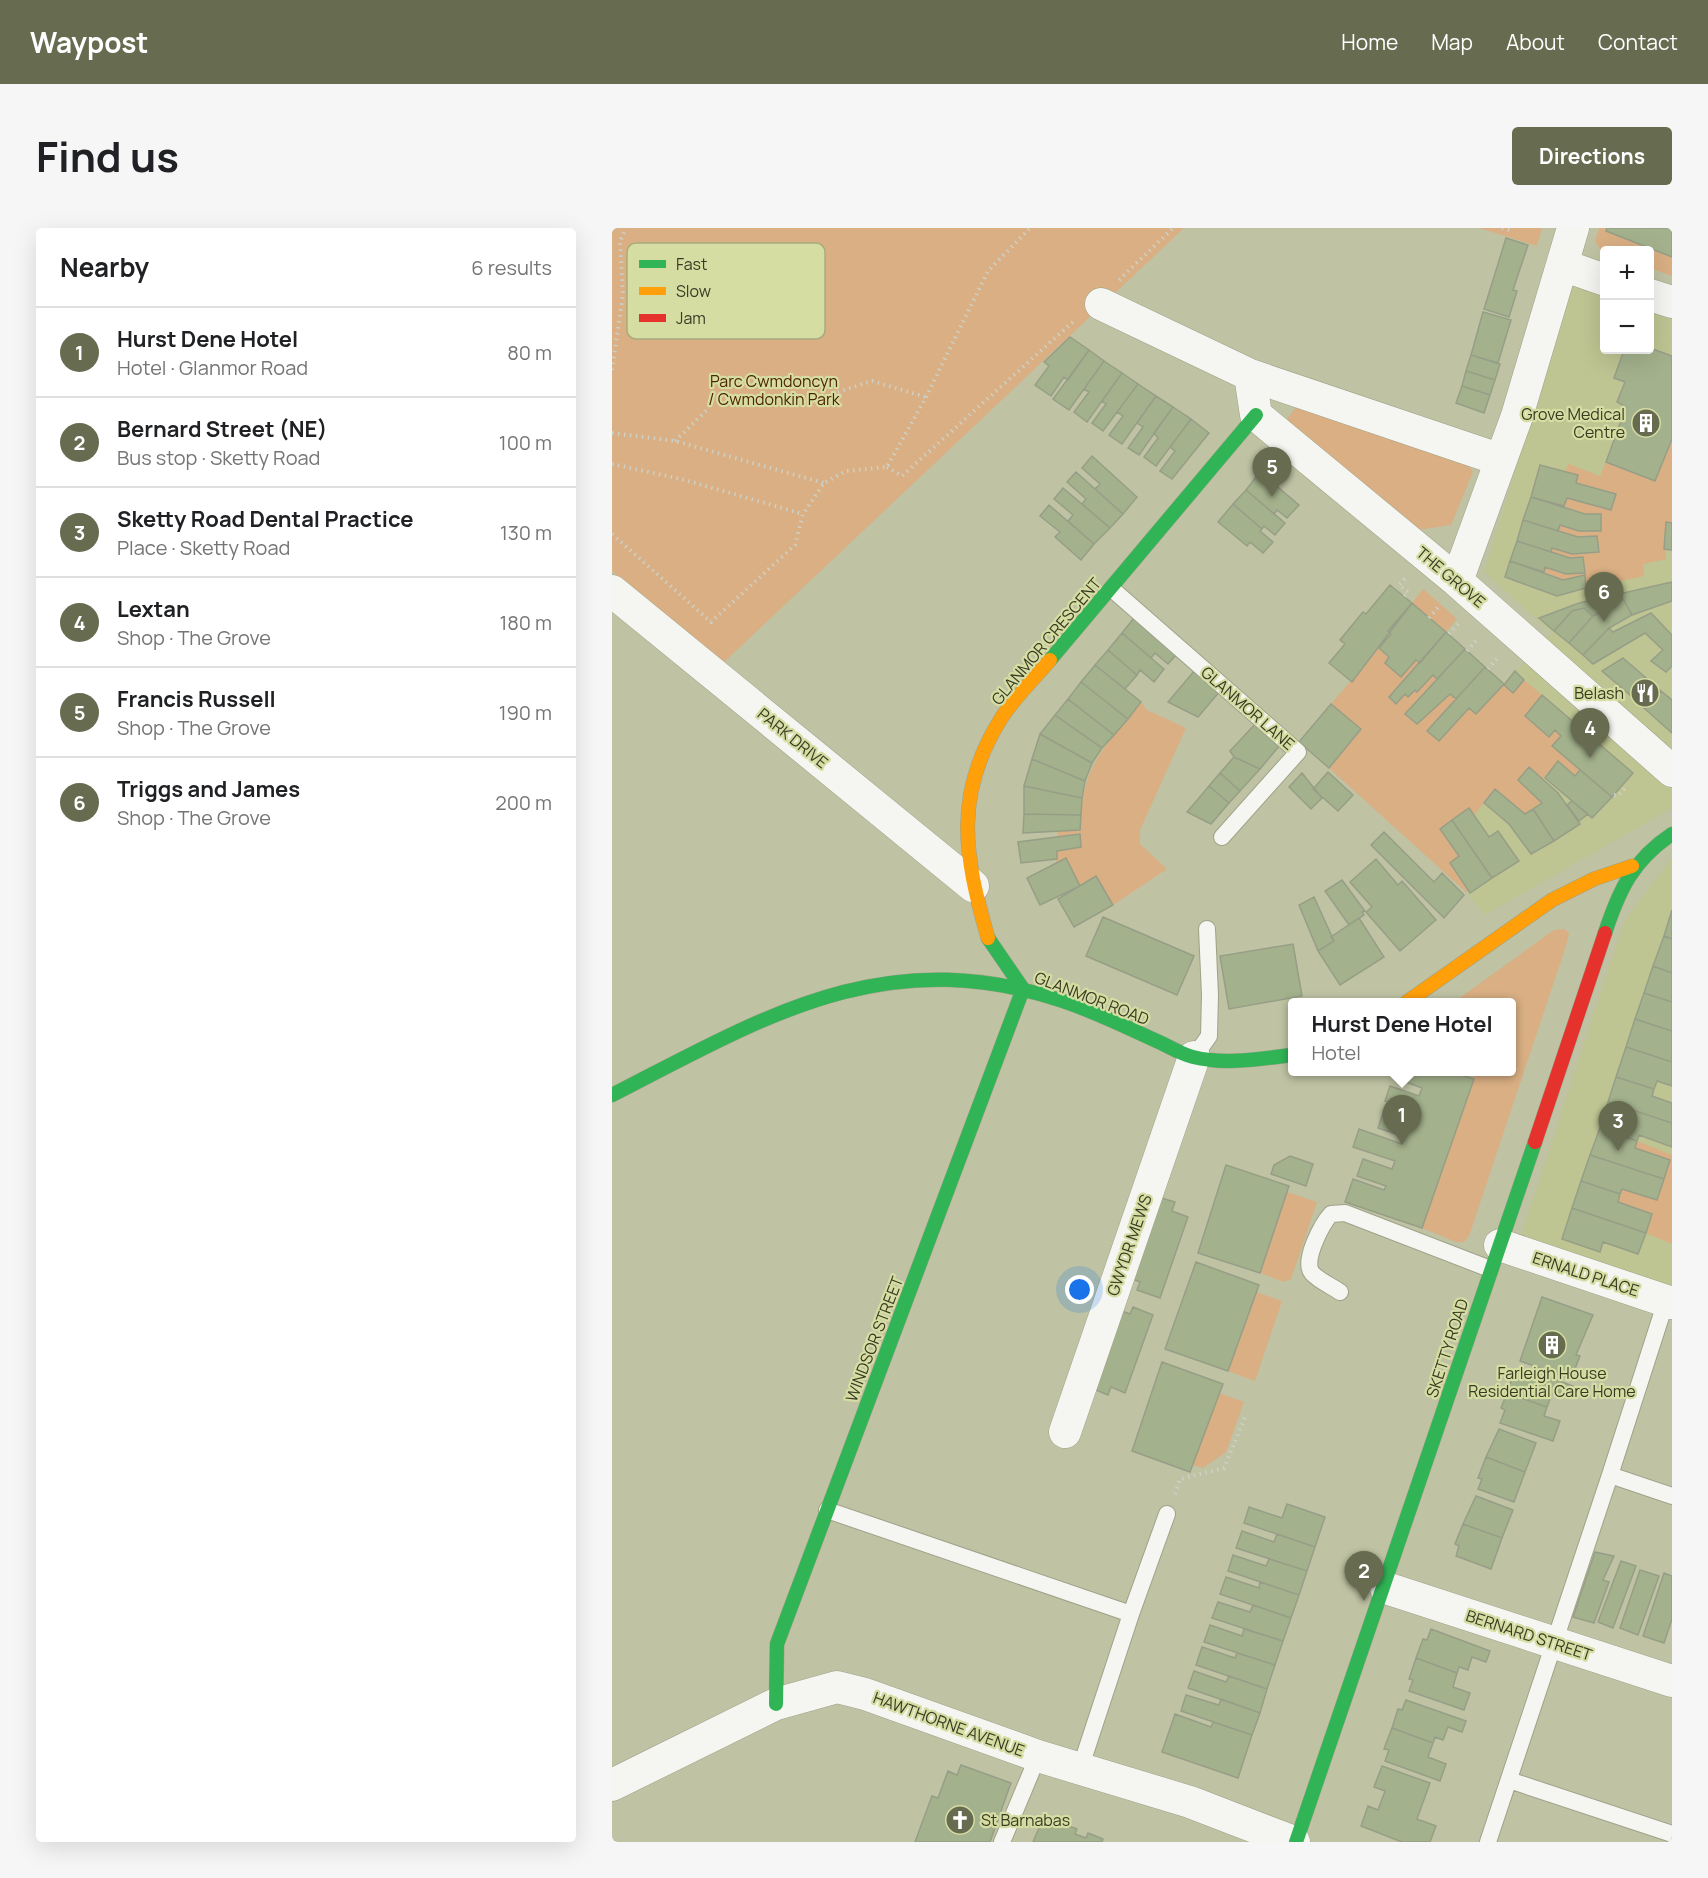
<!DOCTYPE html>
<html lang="en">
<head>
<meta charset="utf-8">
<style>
	:root { --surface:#fff; --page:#f6f6f6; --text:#202124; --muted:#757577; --line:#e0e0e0; --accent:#676b50 }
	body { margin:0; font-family:Manrope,sans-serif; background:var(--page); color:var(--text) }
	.controls { position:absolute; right:18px; top:18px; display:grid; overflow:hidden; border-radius:6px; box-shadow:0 6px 24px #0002 }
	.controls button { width:54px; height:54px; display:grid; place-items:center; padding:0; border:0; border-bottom:2px solid var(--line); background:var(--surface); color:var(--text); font:30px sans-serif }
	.you { position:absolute; left:468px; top:1062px; width:21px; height:21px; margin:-15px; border:4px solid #fff; border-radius:50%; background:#1a73e8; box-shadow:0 0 0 9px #1a73e833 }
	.badge { display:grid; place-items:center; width:39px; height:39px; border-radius:50%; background:var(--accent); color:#fff; font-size:20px; font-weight:700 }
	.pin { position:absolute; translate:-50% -50px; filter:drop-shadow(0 2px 3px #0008) }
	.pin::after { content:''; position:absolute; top:32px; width:21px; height:18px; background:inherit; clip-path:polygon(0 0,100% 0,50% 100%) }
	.popup { position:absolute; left:676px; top:770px; width:228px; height:78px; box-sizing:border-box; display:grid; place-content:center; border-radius:6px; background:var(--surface); filter:drop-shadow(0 2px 4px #0005); font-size:20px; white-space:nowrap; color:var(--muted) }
	.popup b { font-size:22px; color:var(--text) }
	.popup::after { content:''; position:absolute; left:50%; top:100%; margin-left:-12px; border:12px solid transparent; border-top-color:var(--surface) }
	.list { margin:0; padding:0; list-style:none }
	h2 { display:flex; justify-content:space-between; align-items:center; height:78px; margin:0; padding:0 24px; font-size:26px }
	h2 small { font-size:20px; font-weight:400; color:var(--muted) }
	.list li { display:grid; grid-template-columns:39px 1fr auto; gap:18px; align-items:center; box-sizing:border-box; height:90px; padding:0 24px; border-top:2px solid var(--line) }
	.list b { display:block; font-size:22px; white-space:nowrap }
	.list p { margin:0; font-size:20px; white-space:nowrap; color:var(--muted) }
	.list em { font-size:20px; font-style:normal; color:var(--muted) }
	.map { position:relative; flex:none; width:1060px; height:1614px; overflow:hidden; border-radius:6px }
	header { display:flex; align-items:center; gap:36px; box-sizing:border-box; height:84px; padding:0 30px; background:var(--accent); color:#fff }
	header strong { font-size:28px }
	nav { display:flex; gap:33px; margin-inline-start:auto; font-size:21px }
	.intro { display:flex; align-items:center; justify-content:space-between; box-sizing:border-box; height:144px; padding:0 36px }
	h1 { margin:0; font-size:42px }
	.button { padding:15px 27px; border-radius:6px; background:var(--accent); color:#fff; font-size:21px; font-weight:700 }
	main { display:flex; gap:36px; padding:0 36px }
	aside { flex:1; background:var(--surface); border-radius:6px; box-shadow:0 6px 24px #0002 }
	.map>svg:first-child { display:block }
	.built { fill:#bec492 }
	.green { fill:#d9af83 }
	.building { fill:#a3b18c; stroke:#979e87; stroke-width:1.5 }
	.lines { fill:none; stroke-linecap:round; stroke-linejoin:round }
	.lane-casing { stroke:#9fa289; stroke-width:18 }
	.street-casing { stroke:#9fa289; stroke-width:33 }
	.fast-casing { stroke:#9fa289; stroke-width:15 }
	.slow-casing { stroke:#9fa289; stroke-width:15 }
	.jam-casing { stroke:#9fa289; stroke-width:15 }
	.path { stroke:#ced0c5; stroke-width:4; stroke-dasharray:1.5 4.5; stroke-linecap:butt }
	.lane { stroke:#f5f6f1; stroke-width:16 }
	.street { stroke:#f5f6f1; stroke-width:32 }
	.fast { stroke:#30b455; stroke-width:14 }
	.slow { stroke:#ff9f0a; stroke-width:14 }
	.jam { stroke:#e5322d; stroke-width:14 }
	.labels { text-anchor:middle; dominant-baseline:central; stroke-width:4.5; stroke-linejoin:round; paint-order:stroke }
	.park-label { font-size:16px; fill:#4f2401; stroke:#d6dda3 }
	.poi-label { font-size:16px; fill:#383b23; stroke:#d6dda3; text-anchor:end }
	.street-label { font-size:16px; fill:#383b23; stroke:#d6dda3 }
	.key { fill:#d6dda3; stroke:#a7ac7d; stroke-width:1.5 }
	.key-label { font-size:16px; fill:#383b23 }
</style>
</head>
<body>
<header>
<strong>Waypost</strong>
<nav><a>Home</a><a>Map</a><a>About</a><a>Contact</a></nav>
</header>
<div class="intro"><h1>Find us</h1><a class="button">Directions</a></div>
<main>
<aside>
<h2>Nearby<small>6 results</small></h2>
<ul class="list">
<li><span class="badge">1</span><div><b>Hurst Dene Hotel</b><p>Hotel · Glanmor Road</p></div><em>80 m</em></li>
<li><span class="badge">2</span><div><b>Bernard Street (NE)</b><p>Bus stop · Sketty Road</p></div><em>100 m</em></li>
<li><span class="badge">3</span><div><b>Sketty Road Dental Practice</b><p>Place · Sketty Road</p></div><em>130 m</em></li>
<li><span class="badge">4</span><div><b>Lextan</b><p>Shop · The Grove</p></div><em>180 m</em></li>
<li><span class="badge">5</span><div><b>Francis Russell</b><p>Shop · The Grove</p></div><em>190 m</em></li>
<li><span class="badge">6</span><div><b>Triggs and James</b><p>Shop · The Grove</p></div><em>200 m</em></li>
</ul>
</aside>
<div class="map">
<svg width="1060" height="1614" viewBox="0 0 1060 1614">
	<rect width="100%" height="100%" fill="#bfc3a3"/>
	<path class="built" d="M962 53 992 64 993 122H1038V80L1060 88V580L873 687 854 664 770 587 940 405 872 344Z
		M1060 629V1062L908 1011 1012 694Z"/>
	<path class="green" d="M0 0H572L108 438 0 343Z
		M867 0H930L925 18Z
		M987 0H995V3L1060 29V48L1038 40V22H989L983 14Z
		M691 170 847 225 861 244 839 297 806 302 672 195Z
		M1060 211V295H1054V331L1031 336 1032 348 974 360 973 347 951 352 932 344 933 339 954 346 973 344 971 329 958 330 939 324 940 320 960 326 987 324 985 308 966 309 946 303 948 297 967 303H989V286H973L952 278 955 270 999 282 1004 266 964 255 966 247 953 244 956 236 988 248 994 234 1043 252Z
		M811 361 845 391 834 404 800 375Z
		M767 420 777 429 773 435 789 449 804 432 808 435 777 469 784 476 793 466 797 469 803 462 805 464 821 447 825 451 794 486 804 496 838 466 844 471 815 502 827 513 857 480 864 486 903 443 892 457 901 464 912 452 930 467 913 488 937 509 943 502 949 508 941 518 968 542 963 548 946 533 931 552 916 539 906 552 930 575 913 586 883 561 862 587 857 581 829 600 847 628 838 635 857 663 854 664 717 540 719 476Z
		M529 474 535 482 574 500 528 602V616L555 641 501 677 485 649 468 658 454 630 444 635 445 623 469 619 468 606 446 609 445 602H468C469 538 491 521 529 474Z
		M953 701 957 706 953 721 857 1008 852 1014H844L810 1000 863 844H900V774H842L942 702Z
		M1025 913 1060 927V1016L1034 1005 1040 986 1006 974 1010 961 1058 932 1023 920Z
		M675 964 705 974 679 1051 672 1054 648 1045Z
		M644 1064 670 1073 643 1153 616 1143Z
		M607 1165 632 1174 614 1224 591 1240 580 1237Z"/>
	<path class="building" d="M995 0H1060V29L994 3Z
		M894 10 916 17 901 62 905 63 897 89 872 81Z
		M871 84 899 92 886 135 859 127Z
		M458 109 477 122 456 152 452 149 439 168 423 157 437 138 432 134Z
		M1038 120 1060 128V211L1043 253 994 234 1014 179 1005 174 1013 154 1002 150 1012 122Z
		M477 122 492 133 457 182 441 171Z
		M859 127 888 136 883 152 854 143Z
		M492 133 510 145 475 194 462 184 477 164 472 161Z
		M854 143 883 152 878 167 850 158Z
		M510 145 526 156 491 203 480 195 494 176 490 173Z
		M526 156 544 168 510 216 497 207 511 188 505 184Z
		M850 158 878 167 872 185 844 175Z
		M544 168 561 179 527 227 516 220 531 199 525 195Z
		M561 179 579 191 544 238 532 229 546 210 542 205Z
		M579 191 597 205 560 251 548 243 563 223 558 219Z
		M480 228 525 269 511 286 483 261 488 256 470 240Z
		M928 237 966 247 964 255 1004 266 999 282 955 270 952 278 919 269Z
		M464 244 511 286 498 300 470 276 474 271 455 254Z
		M648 244 687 277 675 290 665 282 662 286 634 262Z
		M451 260 498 300 482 316 456 293 461 287 442 271Z
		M634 262 673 295 663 307 652 298 650 301 621 276Z
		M919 269 973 286H989V303H967L948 297 946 303 911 292Z
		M621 276 650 301 648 303 661 314 651 325 638 314 635 318 606 294Z
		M437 277 482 316 469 332 443 309 448 304 428 288Z
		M911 292 966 309 985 308 987 324 960 326 940 320 939 324 905 313Z
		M1054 294 1060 295V322L1052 321Z
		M905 313 958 330 971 329 973 345 954 346 933 339 932 344 898 333Z
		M898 333 951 352 973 347 974 360 945 368 893 349Z
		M1060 354V373L1020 387 1011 371 981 388 972 380 960 383 942 403 927 390 967 375Z
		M778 357 800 375 740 454 717 435 733 416 728 412 751 384 754 386Z
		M1011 371 1020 387 997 400 971 427 957 415 981 388Z
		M800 375 834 404 808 435 804 432 789 449 773 435 777 429 767 420 779 406 776 403Z
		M972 380 981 388 957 415 942 403 960 383Z
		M1039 385 1060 407V438L1054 444 1039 433 1051 422 1033 405 981 436 971 427 997 400 1001 404Z
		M522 390 565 426 556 436 543 425 539 430 510 405Z
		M834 404 853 421 825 451 821 447 805 464 803 462 796 469 793 466 784 476 777 469Z
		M510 405 552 441 542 454 528 442 525 447 496 422Z
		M853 421 873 439 844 471 838 466 805 496 793 486Z
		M496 422 525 447 513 461 483 437Z
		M1011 430 1033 449 1018 467 990 443Z
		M483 437 529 474 516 491 469 454Z
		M873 439 892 456 864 486 857 480 827 513 815 503Z
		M583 442 608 463 586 489 556 474Z
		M903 443 912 452 901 465 892 457Z
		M1033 449 1049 463 1033 481 1018 467Z
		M469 454 516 491 502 507 456 471Z
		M1049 463 1060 472V505L1033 481Z
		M930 467 1021 545 1000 569 940 518 949 508 943 502 937 509 913 488Z
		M456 471 502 507 490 520 443 487Z
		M719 476 749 501 717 540 687 514Z
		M443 487 490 520 480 535 428 506Z
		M644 495 668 517 648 541 622 529 618 523Z
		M428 506 480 535 473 553 420 531Z
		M622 529 648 541 628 563 608 545Z
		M420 531 473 553 470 570 412 558Z
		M946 533 963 548 968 542 1000 569 980 590 933 550Z
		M917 539 946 565 968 596 942 613 921 581 930 575 906 552Z
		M716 544 741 567 726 583 701 561Z
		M608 545 628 563 617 575 597 558Z
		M690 545 710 570 699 581 677 559Z
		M412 558 470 570 469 587 412 586Z
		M597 558 617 575 599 596 575 584Z
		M883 561 913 586 921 581 942 613 919 626 897 596 872 575Z
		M960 573 976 586 967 593 955 577Z
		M857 580 877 609 886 603 907 633 880 650 840 592Z
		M412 586 469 587 468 602 411 605Z
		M840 592 880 650 858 665 838 635 847 628 828 601Z
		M772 604 822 654 830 645 852 667 832 690 759 617Z
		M468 606 469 619 445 623V631L409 635 406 614Z
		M454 630 468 658 428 677 415 650Z
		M764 631 786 657 790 653 824 692 788 723 754 684 760 679 738 654Z
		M484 648 501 677 462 699 446 671Z
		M730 652 753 683 750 684 752 687 737 697 713 663Z
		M702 669 722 713 706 723 687 677Z
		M1060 682V711L1052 708Z
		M491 689 582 728 565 767 474 728Z
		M747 690 772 729 728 757 706 723 722 713 719 709Z
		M1052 708 1060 711V745L1041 738Z
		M681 716 690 768 617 781 608 728Z
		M1041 738 1060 745V774L1032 765Z
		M1032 765 1060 774V803L1023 791Z
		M1023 791 1060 803V834L1014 819Z
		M1014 819 1060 834V858L1045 853 1042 861 1004 849Z
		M785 844H840L862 851 810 1000 733 974 741 951 772 962 774 958 745 948 751 931 780 941 783 933 741 919 747 901 790 916 793 909 766 900 772 882 799 891 801 883 773 873 778 858 807 868 810 860 783 850Z
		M1004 849 1042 861 1040 868 1060 875V895L996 874Z
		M996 874 1060 895V919L1027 907 1025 913 988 900Z
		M988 900 1025 913 1023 920 1058 932 1052 951 978 927Z
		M978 927 1052 951 1045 972 1010 961 1008 966 969 953Z
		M678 928 701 936 694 958 659 946 662 937Z
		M614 937 677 958 648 1045 586 1025Z
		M969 953 1008 966 1006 974 1040 986 1034 1005 960 980Z
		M546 969 563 974 560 983 576 989 548 1070 525 1062 528 1054 518 1050Z
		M960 980 1034 1005 1026 1026 991 1014 988 1024 950 1011Z
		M584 1034 647 1057 616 1143 553 1121Z
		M930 1069 981 1087 964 1127 968 1128 959 1151 908 1133Z
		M521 1079 541 1087 513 1165 499 1159 496 1167 479 1160 507 1082 518 1086Z
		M550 1134 611 1156 578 1244 520 1223Z
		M908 1139 961 1158 958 1169 941 1163 935 1179 895 1165 901 1148 905 1149Z
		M895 1165 935 1179 932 1188 948 1193 941 1213 888 1195 893 1182 889 1180Z
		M887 1201 924 1215 913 1244 874 1229Z
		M874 1229 913 1244 902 1274 866 1261 870 1251 866 1250Z
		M864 1268 901 1282 890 1310 851 1296Z
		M675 1276 713 1289 703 1319 632 1295 637 1279 670 1290Z
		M851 1296 890 1310 879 1341 844 1328 847 1318 843 1316Z
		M630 1303 662 1314 665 1306 703 1319 695 1343 624 1320Z
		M983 1324 1002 1328 991 1352 997 1354 982 1395 961 1389Z
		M621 1327 654 1338 657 1331 695 1343 687 1367 616 1343Z
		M1009 1333 1024 1338 1001 1400 986 1394Z
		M1028 1342 1047 1348 1026 1407 1008 1400Z
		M1052 1345 1060 1348V1391L1052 1415 1031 1408Z
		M614 1349 647 1360 648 1354 687 1367 679 1390 608 1366Z
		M606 1374 638 1384 641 1377 679 1390 671 1413 600 1390Z
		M598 1397 630 1408 632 1401 671 1413 663 1437 592 1414Z
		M819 1401 878 1423 874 1434 860 1429 856 1442 847 1439 845 1445 804 1430 811 1411 815 1412Z
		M590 1419 623 1430 625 1425 663 1437 655 1461 584 1437Z
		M804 1430 845 1445 841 1459 858 1465 852 1482 797 1463 801 1452 797 1451Z
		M582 1443 614 1454 617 1448 655 1461 648 1485 576 1460Z
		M574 1467 607 1477 609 1471 648 1485 640 1507 569 1483Z
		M794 1472 854 1493 850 1504 836 1499 831 1512 823 1509 821 1515 780 1500 786 1481 790 1482Z
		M563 1486 599 1499 601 1494 640 1507 626 1550 550 1524Z
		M780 1500 821 1515 816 1529 834 1536 828 1553 773 1533 777 1522 772 1521Z
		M349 1537 399 1555 378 1614H303L320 1568 326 1570 336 1543 345 1547Z
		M770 1538 818 1555 805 1591 824 1598 818 1614H790L749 1598 756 1578 766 1582 773 1563 762 1559Z
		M430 1593 449 1600 451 1596 465 1601 463 1606 474 1610 476 1605 491 1611 490 1614H421Z"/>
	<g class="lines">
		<g class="lane-casing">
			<path id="lane" d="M500 361 686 524 610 609
				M582 829 597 808 598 767 595 701
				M728 1064C720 1058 707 1053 700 1045 690 1033 710 996 719 986L733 985 878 1041
				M1054 1073 998 1247 1060 1268
				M215 1282 519 1386 468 1541
				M519 1386 555 1286
				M897 1552 1060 1606
				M390 1614 426 1528
				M876 1614 998 1247"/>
		</g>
		<g class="street-casing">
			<path id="street" d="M950 37 993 52
				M1038 67 1060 74
				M489 76 638 147 644 187 845 353 1060 543
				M638 147 889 232
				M845 353 905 188 961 0
				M0 363 361 658
				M888 1017 1060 1075
				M453 1204 582 829
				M774 1360 1060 1453
				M0 1557 164 1476 225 1459 253 1466 426 1528 578 1574 682 1614"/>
		</g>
		<g class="fast-casing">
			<path id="fast" d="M438 432 644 187
				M993 705C1007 662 1021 632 1060 606
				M0 867C154 788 273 714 451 773 484 784 516 800 547 814 558 819 569 826 581 829 613 837 647 831 680 827
				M164 1476 165 1416 411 761 376 710
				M684 1614 923 914"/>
		</g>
		<g class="slow-casing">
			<path id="slow" d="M376 710C352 627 341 566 390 489 403 469 422 451 438 432
				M795 774 940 672 982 651 1020 638"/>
		</g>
		<g class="jam-casing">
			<path id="jam" d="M923 914 993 705"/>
		</g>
		<path class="path" d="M890 0 900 3
			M507 52 561 0
			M0 142 11 66 8 13 14 0
			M220 166 260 153 314 169
			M0 205 63 213 212 255
			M63 213 96 181
			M0 236 73 252 191 286
			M275 239 290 248 464 91
			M0 306 99 394 183 317 191 286 212 255 234 243 275 239 314 169 376 43 418 0
			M792 368 796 364 787 357 795 348
			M817 390 828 377
			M837 406 848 394
			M855 423 866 410
			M876 441 887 428
			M1002 567H1007L1013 560
			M563 1266 568 1251 612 1240 634 1187"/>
		<use href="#lane" class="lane"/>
		<use href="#street" class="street"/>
		<use href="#fast" class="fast"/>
		<use href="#slow" class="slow"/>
		<use href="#jam" class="jam"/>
	</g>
	<defs>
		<g id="building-disc" transform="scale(1.5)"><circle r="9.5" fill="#676b50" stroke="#d6dda3"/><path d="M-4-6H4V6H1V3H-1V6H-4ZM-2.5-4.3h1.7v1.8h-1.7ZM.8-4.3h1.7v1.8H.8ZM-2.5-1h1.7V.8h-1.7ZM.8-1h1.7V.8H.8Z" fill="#fff"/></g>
		<g id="restaurant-disc" transform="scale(1.5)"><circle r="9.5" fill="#676b50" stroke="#d6dda3"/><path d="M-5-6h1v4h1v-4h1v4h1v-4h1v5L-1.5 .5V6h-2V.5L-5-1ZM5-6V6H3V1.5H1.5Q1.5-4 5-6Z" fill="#fff"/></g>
		<g id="church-disc" transform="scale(1.5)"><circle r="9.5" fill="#676b50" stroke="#d6dda3"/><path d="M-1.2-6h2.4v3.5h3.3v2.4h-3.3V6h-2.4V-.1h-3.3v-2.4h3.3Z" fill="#fff"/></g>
	</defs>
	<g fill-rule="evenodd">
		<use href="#building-disc" x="1034" y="195"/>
		<use href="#restaurant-disc" x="1033" y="465"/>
		<use href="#building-disc" x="940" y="1117"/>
		<use href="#church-disc" x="348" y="1592"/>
	</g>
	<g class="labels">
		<g class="park-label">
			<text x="162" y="153">Parc Cwmdoncyn<tspan x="162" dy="18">/ Cwmdonkin Park</tspan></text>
		</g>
		<g class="poi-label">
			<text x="1013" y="186">Grove Medical<tspan x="1013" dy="18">Centre</tspan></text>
			<text x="1012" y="465">Belash</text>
			<text x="940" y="1145" text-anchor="middle">Farleigh House<tspan x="940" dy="18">Residential Care Home</tspan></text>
			<text x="369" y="1592" text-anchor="start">St Barnabas</text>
		</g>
		<g class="street-label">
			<text transform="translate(839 349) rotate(40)">THE GROVE</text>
			<text transform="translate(434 413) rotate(-50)">GLANMOR CRESCENT</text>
			<text transform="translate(636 480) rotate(41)">GLANMOR LANE</text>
			<text transform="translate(181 510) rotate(39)">PARK DRIVE</text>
			<text transform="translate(480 770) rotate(21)">GLANMOR ROAD</text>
			<text transform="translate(517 1017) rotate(-71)">GWYDR MEWS</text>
			<text transform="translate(974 1046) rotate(18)">ERNALD PLACE</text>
			<text transform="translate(262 1111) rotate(-69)">WINDSOR STREET</text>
			<text transform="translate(835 1120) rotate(-72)">SKETTY ROAD</text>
			<text transform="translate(917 1407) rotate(18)">BERNARD STREET</text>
			<text transform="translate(337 1496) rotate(20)">HAWTHORNE AVENUE</text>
		</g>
	</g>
	<rect x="15" y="15" width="198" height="96" rx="9" class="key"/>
	<rect x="27" y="32" width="27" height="8" fill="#30b455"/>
	<rect x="27" y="59" width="27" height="8" fill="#ff9f0a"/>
	<rect x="27" y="86" width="27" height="8" fill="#e5322d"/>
	<g class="key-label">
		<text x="64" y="42">Fast</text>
		<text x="64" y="69">Slow</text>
		<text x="64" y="96">Jam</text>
	</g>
</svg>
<div class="controls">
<button>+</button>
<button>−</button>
</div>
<div class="you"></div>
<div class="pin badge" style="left:790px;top:917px">1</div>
<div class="popup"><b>Hurst Dene Hotel</b>Hotel</div>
<div class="pin badge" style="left:752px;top:1373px">2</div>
<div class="pin badge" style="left:1006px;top:923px">3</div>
<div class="pin badge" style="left:978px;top:530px">4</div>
<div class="pin badge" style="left:660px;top:269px">5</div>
<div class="pin badge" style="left:992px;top:394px">6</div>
</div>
</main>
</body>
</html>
